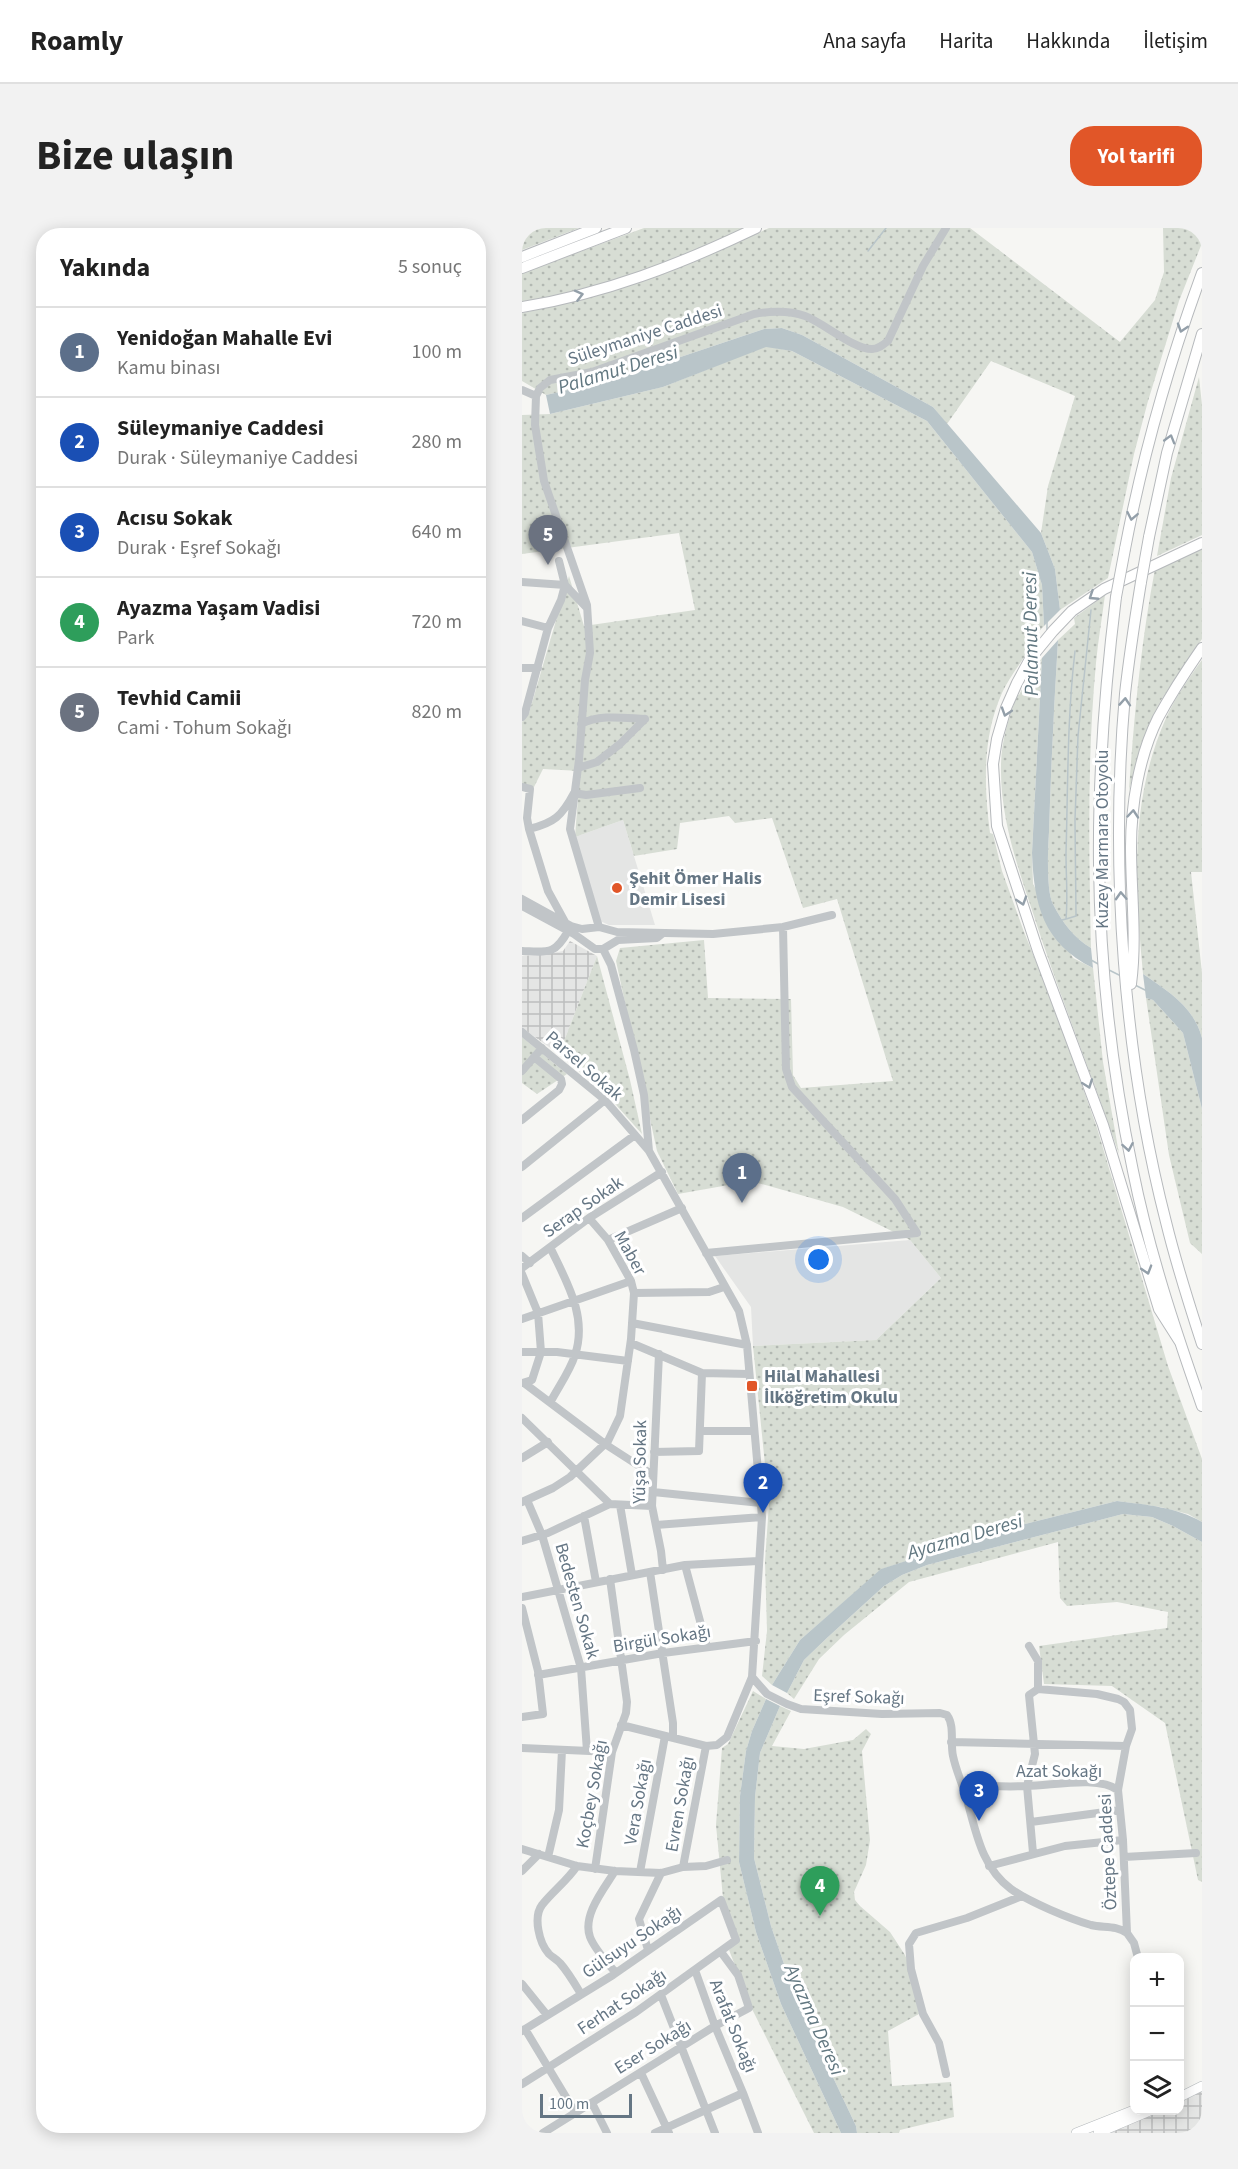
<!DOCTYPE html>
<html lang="tr">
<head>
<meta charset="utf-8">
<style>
	:root { --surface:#fff; --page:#f2f2f2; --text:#222; --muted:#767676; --line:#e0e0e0; --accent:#e15628 }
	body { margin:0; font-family:"Source Sans 3",sans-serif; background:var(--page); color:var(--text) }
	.controls { position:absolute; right:18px; bottom:18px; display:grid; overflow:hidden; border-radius:12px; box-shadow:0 3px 15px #0003 }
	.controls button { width:54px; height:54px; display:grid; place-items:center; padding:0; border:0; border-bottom:2px solid var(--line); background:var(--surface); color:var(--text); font:30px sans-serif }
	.scale { position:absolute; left:18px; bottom:15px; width:92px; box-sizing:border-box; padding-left:6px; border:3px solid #657684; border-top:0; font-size:16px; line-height:21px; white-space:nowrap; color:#657684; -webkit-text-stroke:4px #fff; paint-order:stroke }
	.you { position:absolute; left:297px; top:1032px; width:21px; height:21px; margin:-15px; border:4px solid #fff; border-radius:50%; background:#1a73e8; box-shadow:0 0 0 9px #1a73e833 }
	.badge { display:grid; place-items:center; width:39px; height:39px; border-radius:50%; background:var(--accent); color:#fff; font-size:20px; font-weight:700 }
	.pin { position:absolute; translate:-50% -50px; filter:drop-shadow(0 2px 3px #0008) }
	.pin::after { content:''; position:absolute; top:32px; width:21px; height:18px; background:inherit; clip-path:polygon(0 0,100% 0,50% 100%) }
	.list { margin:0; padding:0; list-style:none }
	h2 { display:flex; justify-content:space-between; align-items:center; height:78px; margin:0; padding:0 24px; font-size:26px }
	h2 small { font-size:20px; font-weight:400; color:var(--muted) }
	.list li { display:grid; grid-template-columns:39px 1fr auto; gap:18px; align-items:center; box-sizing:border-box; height:90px; padding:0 24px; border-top:2px solid var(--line) }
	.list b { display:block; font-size:22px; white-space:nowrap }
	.list p { margin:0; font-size:20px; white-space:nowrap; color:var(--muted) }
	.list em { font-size:20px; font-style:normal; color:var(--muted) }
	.icon { flex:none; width:33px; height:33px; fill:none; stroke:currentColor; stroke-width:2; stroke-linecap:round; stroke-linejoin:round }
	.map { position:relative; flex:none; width:680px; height:1905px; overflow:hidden; border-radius:24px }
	header { display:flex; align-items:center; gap:36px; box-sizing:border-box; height:84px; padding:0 30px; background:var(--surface); border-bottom:2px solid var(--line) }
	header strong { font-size:28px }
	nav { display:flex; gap:33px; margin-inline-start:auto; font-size:21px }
	.intro { display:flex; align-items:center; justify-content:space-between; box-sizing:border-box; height:144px; padding:0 36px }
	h1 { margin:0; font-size:42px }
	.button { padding:15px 27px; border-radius:24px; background:var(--accent); color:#fff; font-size:21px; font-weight:700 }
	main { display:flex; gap:36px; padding:0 36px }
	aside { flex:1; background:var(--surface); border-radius:24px; box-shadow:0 3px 15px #0003 }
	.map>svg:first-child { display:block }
	.built { fill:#e4e5e4 }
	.industrial { fill:url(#industrial-grid) }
	.green { fill:url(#green-dots) }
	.water { fill:#b9c5c9 }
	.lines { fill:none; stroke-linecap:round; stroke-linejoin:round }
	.stream { stroke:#b9c5c9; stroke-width:1.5 }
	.major-casing { stroke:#b4b9bc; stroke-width:10 }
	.highway-casing { stroke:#b6b9bc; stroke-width:12 }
	.minor { stroke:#c1c5c8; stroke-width:8 }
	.major { stroke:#fff; stroke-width:9 }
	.highway { stroke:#fff; stroke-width:10 }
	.highway-bridge-casing { stroke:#b6b9bc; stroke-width:12; stroke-linecap:butt }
	.highway-bridge { stroke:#fff; stroke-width:10 }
	.oneway { stroke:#939fa9 }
	.poi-dot { fill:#e15628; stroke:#fff; stroke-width:2 }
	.labels { text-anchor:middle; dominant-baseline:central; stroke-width:6; stroke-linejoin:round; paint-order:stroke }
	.street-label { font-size:18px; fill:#657684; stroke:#fff }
	.poi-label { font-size:18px; font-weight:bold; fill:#657684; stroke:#fff; text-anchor:start }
	.water-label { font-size:20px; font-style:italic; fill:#617780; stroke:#fff }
</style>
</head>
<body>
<header>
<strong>Roamly</strong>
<nav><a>Ana sayfa</a><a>Harita</a><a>Hakkında</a><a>İletişim</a></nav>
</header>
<div class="intro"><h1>Bize ulaşın</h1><a class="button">Yol tarifi</a></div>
<main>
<aside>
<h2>Yakında<small>5 sonuç</small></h2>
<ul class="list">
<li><span class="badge" style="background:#5c6f8a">1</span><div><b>Yenidoğan Mahalle Evi</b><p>Kamu binası</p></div><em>100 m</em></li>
<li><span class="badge" style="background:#1a4fb4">2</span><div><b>Süleymaniye Caddesi</b><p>Durak · Süleymaniye Caddesi</p></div><em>280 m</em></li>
<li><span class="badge" style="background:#1a4fb4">3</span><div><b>Acısu Sokak</b><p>Durak · Eşref Sokağı</p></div><em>640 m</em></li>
<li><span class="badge" style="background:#2e9e5b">4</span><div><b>Ayazma Yaşam Vadisi</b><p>Park</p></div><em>720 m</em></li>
<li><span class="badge" style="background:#6b7280">5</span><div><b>Tevhid Camii</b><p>Cami · Tohum Sokağı</p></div><em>820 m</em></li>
</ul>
</aside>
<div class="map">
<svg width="680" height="1905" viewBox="0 0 680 1905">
	<defs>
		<pattern id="industrial-grid" width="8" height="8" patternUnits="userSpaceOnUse" patternTransform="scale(1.5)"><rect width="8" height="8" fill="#e4e5e4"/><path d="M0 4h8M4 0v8" fill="none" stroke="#bcbebe"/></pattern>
		<pattern id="green-dots" width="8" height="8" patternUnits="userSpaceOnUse" patternTransform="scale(1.5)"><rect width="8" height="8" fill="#d7ddd4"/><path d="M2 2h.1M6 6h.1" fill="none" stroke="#b2b8b2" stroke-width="1.8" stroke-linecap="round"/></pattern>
	</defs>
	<rect width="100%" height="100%" fill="#f6f6f3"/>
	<path class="built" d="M101 592 133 697H87L78 693 53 609Z
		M388 1012 419 1050 354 1112 231 1118 229 1079 193 1028Z"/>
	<path class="industrial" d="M48 713 75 728 37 826 0 800V728L24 726 41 723Z
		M680 1859V1905H580L629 1883 658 1882V1869Z"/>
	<path class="green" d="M0 0H57L0 22Z
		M122 0H222C152 33 77 62 0 74V45Z
		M247 0H448L598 114 633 72 642 44 641 0H680V15L657 73 626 173 612 226 586 350 538 382 533 341 519 305 526 258 553 168 469 133 425 196 411 179 280 107 260 100 242 101 90 152 24 167 0 153V85C90 67 164 38 247 0Z
		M244 118 270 123 405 193 510 324 520 357 522 398 505 416 507 422C498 436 487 450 480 465 460 510 462 558 468 605L471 606 480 643 502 704 531 775 575 900 646 1138 680 1231V1294L666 1286 638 1279 595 1273 487 1300 360 1341 278 1412 250 1457 240 1448 245 1403 243 1333 247 1276 231 1118 354 1112 419 1050 388 1012 321 979 229 953 156 966 135 923 94 733 98 720 182 712 186 770 269 771 271 847 279 860 371 853 315 671 281 680 250 590 213 595 207 588 158 595 155 621 112 628 101 592 53 609 58 543 21 541 12 559 0 556V494L7 485 47 348 62 398 173 382 157 305 0 326V187L28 186 141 159Z
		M677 149 680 177V307L635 328 649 250Z
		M680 321V411L639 472 626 499 607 562C612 488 619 414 633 341Z
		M583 367C580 390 576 413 574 435 565 530 567 626 569 720 552 710 540 694 531 676 524 663 526 620 527 604 529 540 532 476 536 412L553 396 552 390Z
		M520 430 510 625 511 656 551 730 571 740 581 834 597 926C569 845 537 766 511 685 495 637 478 589 479 538 479 513 487 490 495 467H497C504 454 510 440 520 430Z
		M680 432V644H669L680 745V810C672 779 646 763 621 746 613 659 607 573 644 490 653 470 667 450 680 432Z
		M75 728 108 852 120 906 87 869 37 826Z
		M624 770 631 772 661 805 680 881V1026L668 1015 647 927Z
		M0 809 45 846 15 866 0 855Z
		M601 1286 630 1289 651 1298 680 1314V1654L676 1652 643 1495 590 1458 522 1456 517 1418 645 1400 646 1384 595 1374 545 1378 538 1370 536 1314 387 1354 322 1407 297 1431 272 1471 265 1465 282 1432 306 1409 362 1358 380 1347 405 1337Z
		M231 1463 244 1471 230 1503 224 1523 218 1568 217 1634 234 1704 259 1776 319 1905H292L230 1781 207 1722 216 1713 201 1670 194 1597 200 1520 206 1516Z
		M258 1478 269 1483 250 1518 282 1521 331 1512 344 1501 349 1506 340 1523 348 1612 344 1637 332 1664 333 1672 338 1678 368 1704 383 1727 389 1741 397 1786 366 1803 370 1858 429 1854 432 1889 378 1902 377 1905H335L334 1898 274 1771 249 1698 232 1630 233 1569 238 1525Z"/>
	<path class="water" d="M260 100 280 107 411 179 519 305 533 341 538 382 522 398 520 357 510 324 405 193 270 123 244 119 141 159 28 186 24 167 90 152 242 101Z
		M536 412C532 476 529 540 527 604 526 620 524 663 531 676 540 694 552 710 569 720L571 740C521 715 512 677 510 625L520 430Z
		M621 746C646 763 672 779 680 810V881L661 805 631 772 624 770Z
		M595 1273C625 1277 654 1279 680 1294V1314L651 1298 630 1289 601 1286 405 1337 380 1347 362 1358 306 1409 282 1432 265 1465 250 1457 278 1412 359 1341 487 1300Z
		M244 1471 258 1478 238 1525 233 1569 232 1630 249 1698 274 1771 334 1898 335 1905H319L259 1776 234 1704 217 1634 218 1568 224 1523 230 1503Z"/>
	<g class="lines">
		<path class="stream" d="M346 23 364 0
			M525 404V394
			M544 691 554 688 553 592 556 508 569 382
			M540 692 544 691C546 669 544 648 544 626 546 558 545 491 553 423
			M569 732 578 737
			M587 742 599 748
			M613 757 625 763"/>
		<g class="major-casing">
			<path id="major" d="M658 1869 680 1858
				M554 1905 612 1882
				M576 1905 630 1882"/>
		</g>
		<g class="highway-casing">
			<path id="highway" d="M0 29 74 0
				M0 40 104 0
				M0 79C82 66 159 36 234 0
				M627 309 645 225 680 106
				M603 321C621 226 647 135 680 45
				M619 354C613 391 607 429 603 466 588 638 601 827 644 994 654 1035 667 1076 680 1116
				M594 369C583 458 576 547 577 636 578 739 590 843 611 943 627 1023 653 1101 680 1178
				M609 756C615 711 609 665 609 619 609 577 617 528 636 490 649 466 664 443 680 420
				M658 1114 637 1081 581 897 516 723 475 598 471 536 475 511 484 480 495 455 508 431 531 403 550 383 582 361 680 315"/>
		</g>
		<path class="minor" d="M0 162 14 168
			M0 354 43 357
			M43 357 65 380
			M0 393 26 400
			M0 440H16
			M0 489 3 485 26 400 39 372 43 357 37 333
			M59 496C77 486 102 490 123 491
			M56 540 75 534 98 516 123 491
			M0 559 8 561 5 590 7 601 26 663 43 694
			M7 601C32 595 40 588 52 565L64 567 118 560
			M0 671 49 698 60 701 77 699 95 704 191 706 261 699 310 687
			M0 678 52 706 73 721H81L96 712 135 710 140 706
			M77 699 48 601 57 532 63 452 68 425 65 377 22 253 13 197 14 168 18 160 28 152 70 144 232 86C249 83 266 82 283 88 302 95 331 121 350 121 356 121 361 117 366 113L401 38 424 0
			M81 721 89 737 112 822 122 867 127 923 217 1083 225 1117 240 1289 230 1449 205 1509 195 1517 184 1518 99 1497
			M0 723C26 724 33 727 46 703
			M0 804 83 872 127 923
			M0 843 20 820
			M0 892 37 862 40 856 39 851 12 829
			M0 939 83 872
			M0 990 113 907
			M86 1012 160 980
			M28 1019C44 1053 66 1088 53 1127 48 1143 37 1158 29 1173
			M184 1025 395 1005 373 971 270 859 264 841 261 699
			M0 1028 8 1035
			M0 1040 67 990 140 944
			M0 1046 16 1085 19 1124 10 1152 1 1155
			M112 1065 187 1064 202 1059
			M0 1091 109 1053
			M110 1095 225 1117
			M109 1115 180 1145 227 1146
			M0 1124H35L106 1133
			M137 1126 130 1278 139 1323 141 1342
			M2 1155 83 1216 131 1247
			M0 1190 88 1276
			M178 1203H232
			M132 1224 177 1223 180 1145
			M0 1230 26 1214
			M131 1264 239 1275
			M5 1272 20 1307 59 1440 65 1523
			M0 1274 31 1260 48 1249 86 1213 98 1188 109 1111 112 1065 109 1053 86 1012 67 990
			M98 1277 110 1347
			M62 1288 74 1354
			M134 1297 240 1289
			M0 1313 26 1305 88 1276 130 1278
			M163 1337 185 1419
			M128 1344 151 1495V1510
			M0 1369 163 1337 236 1333
			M0 1380 16 1443 21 1486 0 1489
			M507 1418 516 1433V1461
			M16 1447 141 1425 234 1413
			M230 1449 245 1466 265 1476 279 1481 360 1486 418 1485 425 1487C433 1498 428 1515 431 1528 434 1543 441 1557 445 1572 454 1604 460 1640 489 1661 507 1674 548 1691 569 1697 581 1700 594 1697 605 1705
			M429 1514 604 1518
			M0 1520 90 1524
			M440 1555C461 1558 484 1559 505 1558 529 1558 576 1547 596 1562
			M509 1594 598 1582
			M0 1621 55 1638 93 1643 139 1645 161 1639 184 1638 205 1632
			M511 1625 505 1558 513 1526 507 1467 516 1461 575 1466 596 1471 602 1474 608 1482 610 1501 604 1518 596 1562 601 1612 605 1705 612 1715 616 1730
			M26 1629 37 1582 40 1522
			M602 1629 674 1625
			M55 1638C45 1653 31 1663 20 1677 11 1689 17 1715 27 1726 30 1729 34 1731 38 1735 46 1744 53 1756 59 1766
			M467 1638 543 1618 601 1612
			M161 1639 184 1518
			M73 1641 90 1524 104 1485 105 1474 88 1351
			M0 1643 17 1626
			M93 1643C82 1661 60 1687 68 1709 73 1722 85 1734 94 1745
			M118 1644 143 1508
			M126 1722 117 1691 139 1645
			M173 1742 193 1798 221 1865
			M0 1756 25 1787
			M139 1767 193 1905
			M3 1801 53 1884
			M0 1803 91 1747 199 1672 214 1712 114 1784 0 1856
			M119 1845 147 1905
			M424 1846 417 1815 401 1786 389 1741 387 1716 394 1705 445 1690 500 1668
			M70 1875 85 1905
			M21 1905 193 1798 227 1780 216 1747 199 1724
			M133 1905 221 1865 236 1905"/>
		<use href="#major" class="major"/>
		<use href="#highway" class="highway"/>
		<g class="highway-bridge-casing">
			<path id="highway-bridge" d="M619 354 627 309
				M594 369 603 321"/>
		</g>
		<use href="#highway-bridge" class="highway-bridge"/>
	</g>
	<defs><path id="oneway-chevron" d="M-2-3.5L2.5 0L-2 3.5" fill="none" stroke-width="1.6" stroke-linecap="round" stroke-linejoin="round" transform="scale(1.5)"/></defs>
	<g class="oneway">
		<use href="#oneway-chevron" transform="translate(57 67) rotate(-14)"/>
		<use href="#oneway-chevron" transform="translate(660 100) rotate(108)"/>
		<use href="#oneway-chevron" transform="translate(648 211) rotate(-74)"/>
		<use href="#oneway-chevron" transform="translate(610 288) rotate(101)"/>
		<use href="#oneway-chevron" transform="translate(571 368) rotate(147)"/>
		<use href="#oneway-chevron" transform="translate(603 474) rotate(-86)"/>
		<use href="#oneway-chevron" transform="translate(484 484) rotate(108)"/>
		<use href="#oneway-chevron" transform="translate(611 586) rotate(-85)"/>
		<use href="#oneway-chevron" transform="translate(599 668) rotate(-93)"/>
		<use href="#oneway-chevron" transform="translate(500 673) rotate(72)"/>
		<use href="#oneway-chevron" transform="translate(566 856) rotate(70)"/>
		<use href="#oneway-chevron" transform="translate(606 919) rotate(80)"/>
		<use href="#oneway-chevron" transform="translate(625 1042) rotate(73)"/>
	</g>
	<g class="poi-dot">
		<circle cx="95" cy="660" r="6"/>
		<rect x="224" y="1152" width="12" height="12" rx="3"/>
	</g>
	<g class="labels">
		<g class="street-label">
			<text transform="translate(123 107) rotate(-18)">Süleymaniye Caddesi</text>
			<text transform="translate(580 611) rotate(-90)">Kuzey Marmara Otoyolu</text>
			<text transform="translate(62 838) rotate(41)">Parsel Sokak</text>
			<text transform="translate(61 979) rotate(-35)">Serap Sokak</text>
			<text transform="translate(108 1025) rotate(61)">Maber</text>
			<text transform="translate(118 1234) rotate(-89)">Yüşa Sokak</text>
			<text transform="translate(55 1373) rotate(74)">Bedesten Sokak</text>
			<text transform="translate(140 1411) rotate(-9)">Birgül Sokağı</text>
			<text transform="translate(337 1469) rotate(2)">Eşref Sokağı</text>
			<text x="537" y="1543">Azat Sokağı</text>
			<text transform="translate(70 1566) rotate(-80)">Koçbey Sokağı</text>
			<text transform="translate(116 1574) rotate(-80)">Vera Sokağı</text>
			<text transform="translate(158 1576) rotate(-80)">Evren Sokağı</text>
			<text transform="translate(586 1624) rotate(-93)">Öztepe Caddesi</text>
			<text transform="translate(110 1714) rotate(-34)">Gülsuyu Sokağı</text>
			<text transform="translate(100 1774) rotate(-34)">Ferhat Sokağı</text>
			<text transform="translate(211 1798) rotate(68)">Arafat Sokağı</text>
			<text transform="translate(131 1819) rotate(-32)">Eser Sokağı</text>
		</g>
		<g class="poi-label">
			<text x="107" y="650">Şehit Ömer Halis<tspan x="107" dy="21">Demir Lisesi</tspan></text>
			<text x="242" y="1148">Hilal Mahallesi<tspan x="242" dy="21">İlköğretim Okulu</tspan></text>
		</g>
		<g class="water-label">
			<text transform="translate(96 142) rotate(-17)">Palamut Deresi</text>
			<text transform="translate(509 406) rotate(-91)">Palamut Deresi</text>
			<text transform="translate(443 1309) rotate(-16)">Ayazma Deresi</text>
			<text transform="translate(292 1792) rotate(66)">Ayazma Deresi</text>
		</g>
	</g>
</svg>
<div class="controls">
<button>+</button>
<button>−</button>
<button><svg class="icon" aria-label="layers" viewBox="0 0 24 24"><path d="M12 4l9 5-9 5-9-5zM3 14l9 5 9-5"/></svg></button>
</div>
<div class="scale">100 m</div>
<div class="you"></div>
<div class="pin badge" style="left:220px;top:975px;background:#5c6f8a">1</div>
<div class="pin badge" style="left:241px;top:1285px;background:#1a4fb4">2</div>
<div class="pin badge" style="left:457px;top:1593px;background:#1a4fb4">3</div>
<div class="pin badge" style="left:298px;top:1688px;background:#2e9e5b">4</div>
<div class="pin badge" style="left:26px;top:337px;background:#6b7280">5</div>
</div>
</main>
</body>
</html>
